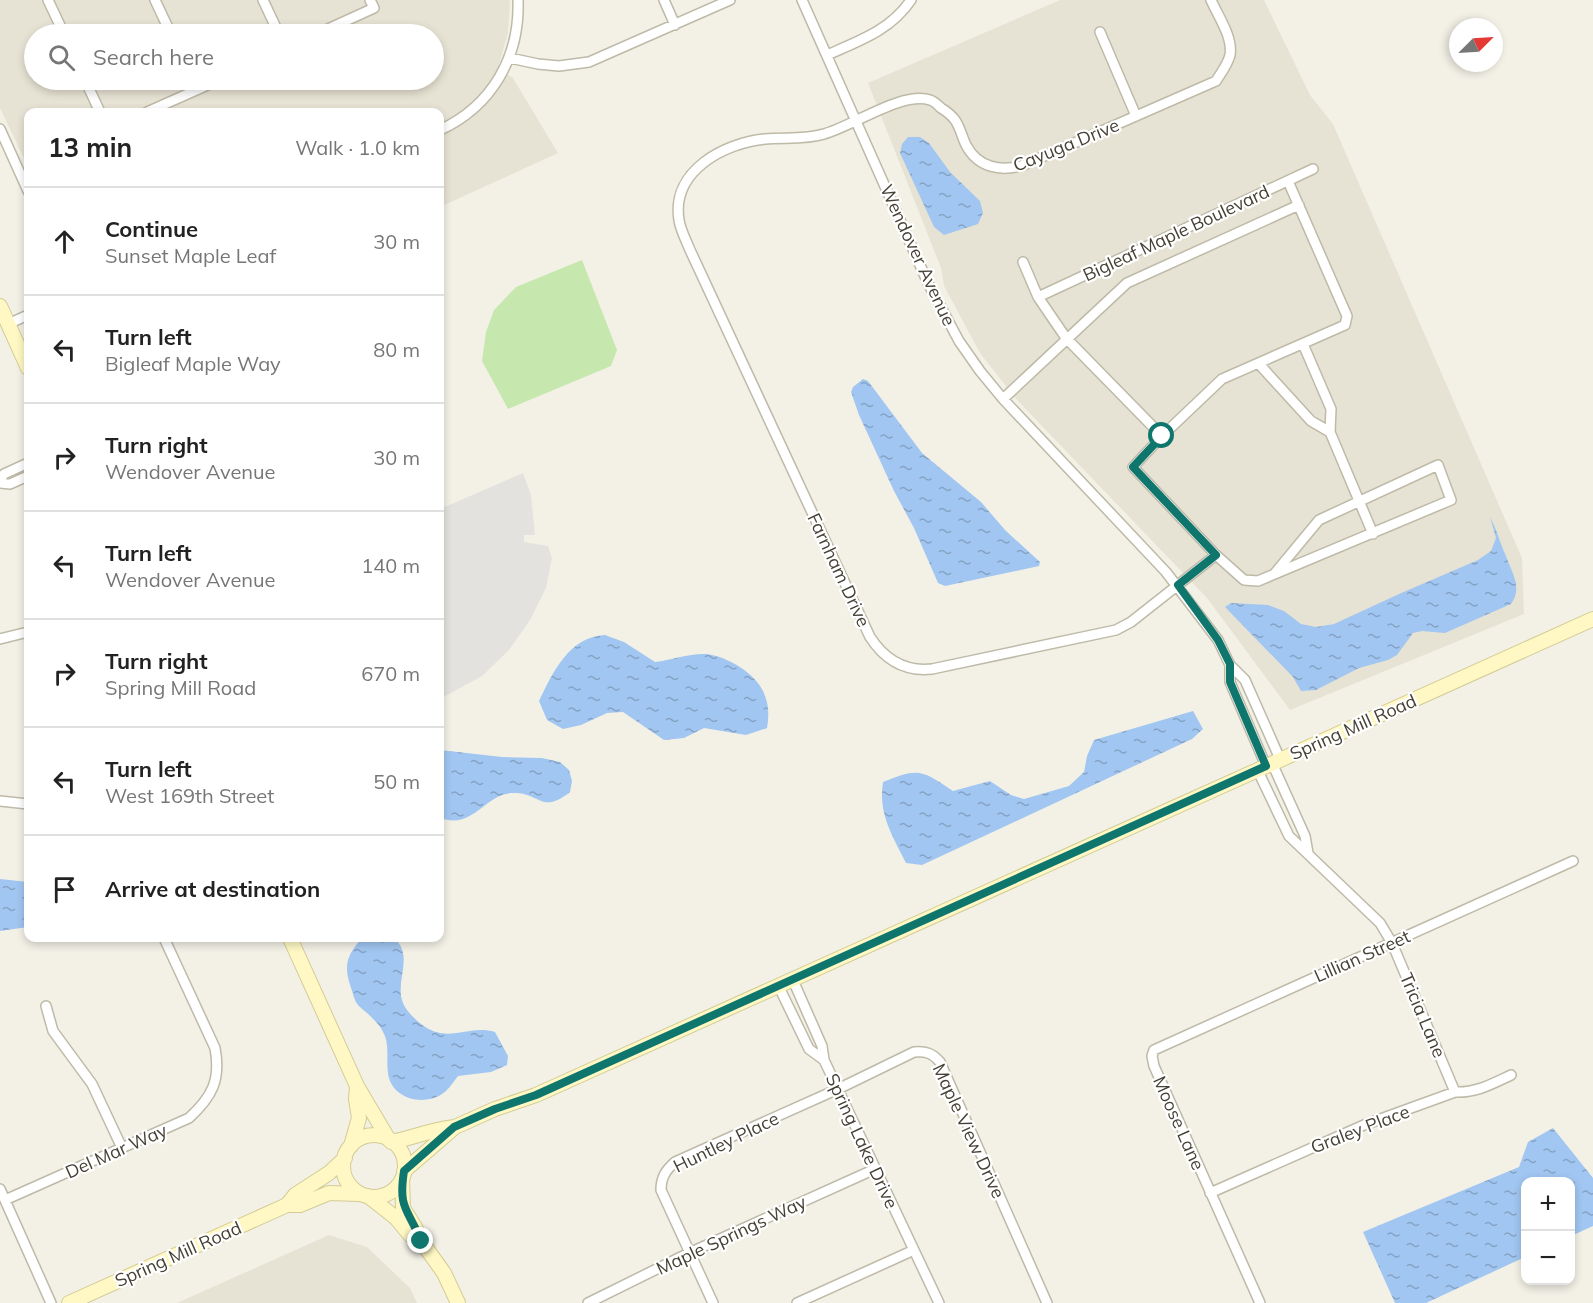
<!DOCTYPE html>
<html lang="en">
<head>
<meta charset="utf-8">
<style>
	:root { --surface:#fff; --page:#f2f2f2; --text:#222; --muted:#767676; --line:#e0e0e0 }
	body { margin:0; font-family:Mulish,sans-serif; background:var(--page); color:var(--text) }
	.controls { position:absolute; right:18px; bottom:18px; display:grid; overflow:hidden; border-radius:12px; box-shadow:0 3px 9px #0003 }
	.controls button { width:54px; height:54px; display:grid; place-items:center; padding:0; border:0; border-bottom:2px solid var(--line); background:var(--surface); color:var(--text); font:30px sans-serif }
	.compass { position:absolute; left:1449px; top:18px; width:54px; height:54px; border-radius:50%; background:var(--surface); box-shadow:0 3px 9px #0003; rotate:66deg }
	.stop { position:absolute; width:18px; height:18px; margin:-14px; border:4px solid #0f766e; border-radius:50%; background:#fff }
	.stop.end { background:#0f766e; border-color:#fff; box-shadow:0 2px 6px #0008 }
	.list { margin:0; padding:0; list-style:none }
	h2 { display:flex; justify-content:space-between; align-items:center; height:78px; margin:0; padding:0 24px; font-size:26px }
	h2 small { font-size:20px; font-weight:400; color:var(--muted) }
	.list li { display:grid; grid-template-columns:39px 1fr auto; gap:18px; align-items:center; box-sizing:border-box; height:108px; padding:0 24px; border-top:2px solid var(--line) }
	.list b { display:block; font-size:22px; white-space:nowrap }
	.list p { margin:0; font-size:20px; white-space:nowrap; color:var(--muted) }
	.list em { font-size:20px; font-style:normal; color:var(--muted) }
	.icon { flex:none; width:33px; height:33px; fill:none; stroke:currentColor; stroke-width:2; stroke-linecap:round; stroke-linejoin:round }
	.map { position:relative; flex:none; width:1593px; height:1303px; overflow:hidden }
	.search { position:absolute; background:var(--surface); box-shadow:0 3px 9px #0003; left:24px; top:24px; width:420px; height:66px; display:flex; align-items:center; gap:15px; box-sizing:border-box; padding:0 21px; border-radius:33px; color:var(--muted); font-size:22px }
	.panel { position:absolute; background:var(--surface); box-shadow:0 3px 9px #0003; left:24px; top:108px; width:420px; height:834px; border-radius:12px }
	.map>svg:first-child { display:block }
	.residential { fill:#e7e3d4; fill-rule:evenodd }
	.pitch { fill:#c6e8ae }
	.parking { fill:#e4e2de }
	.water { fill:url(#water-ripples) }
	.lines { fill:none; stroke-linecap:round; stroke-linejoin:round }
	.street-casing { stroke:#bebaa8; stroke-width:12 }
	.secondary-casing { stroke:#d3cb95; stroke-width:16 }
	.street { stroke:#fff; stroke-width:9 }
	.secondary { stroke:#fff8c4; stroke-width:14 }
	.route { stroke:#0f766e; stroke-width:8 }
	.labels { text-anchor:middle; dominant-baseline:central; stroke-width:4.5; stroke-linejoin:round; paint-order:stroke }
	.street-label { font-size:18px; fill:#464135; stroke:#fff }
</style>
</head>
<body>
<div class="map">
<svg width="1593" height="1303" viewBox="0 0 1593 1303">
	<defs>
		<pattern id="water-ripples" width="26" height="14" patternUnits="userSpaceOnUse" patternTransform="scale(1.5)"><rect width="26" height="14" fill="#a1c6f1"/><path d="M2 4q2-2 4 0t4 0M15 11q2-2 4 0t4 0" fill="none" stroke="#85a2c4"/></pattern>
	</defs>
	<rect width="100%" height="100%" fill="#f3f1e6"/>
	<path class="residential" d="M0 0H510L508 33 498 68 513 78 558 153 440 207V112H28V167L0 108ZM34 34H434V80H34Z
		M1060 0H1264L1310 95 1333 124 1522 558 1524 614 1290 710 1207 598 1017 400 980 353 944 286 941 268 868 83Z
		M329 1235 367 1247 410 1288 417 1303H177Z"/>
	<path class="pitch" d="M582 260 617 350 611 366 508 409 482 361 486 332 494 310 516 287Z"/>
	<path class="parking" d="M523 473 531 495 535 535H524V542L548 546 552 558 546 588 530 620 509 650 482 676 440 699V509Z"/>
	<path class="water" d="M908 137H920L929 143 950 172 980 201 983 213 978 224 944 235 934 227 900 153 902 144Z
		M863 379 868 381 922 453 981 502 1005 530 1040 562 1039 566 945 586 938 583 914 528 894 491 859 415 851 392 853 387Z
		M1490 517C1497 530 1500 543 1506 556 1512 573 1523 588 1511 604L1445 633 1422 631 1413 633 1397 655 1388 660 1359 668 1316 690 1301 691 1293 677 1225 607 1231 603 1268 605 1284 611 1301 624 1316 627 1334 624 1399 594 1478 560 1491 551 1496 538Z
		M605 635 624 642 655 662C671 660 691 653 706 654 727 656 759 675 765 696 769 706 769 717 767 728L746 735 704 728 684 738 664 740 623 712 607 713 581 725 563 729 547 720 539 701C553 672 569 637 605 635Z
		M1193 711 1203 729 1192 739 922 865 906 863C892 835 878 813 883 782 919 767 922 770 953 791L990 781 1011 795 1024 799 1069 786 1084 772 1087 756 1094 740Z
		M440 750 502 757 542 758 560 762 569 770 572 781 570 792C541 815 540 792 513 793 485 793 474 830 440 818Z
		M0 879 28 882V927L0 931Z
		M362 938H394C415 956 394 981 403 1003 406 1011 414 1018 421 1024 448 1045 468 1024 495 1032L508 1056 507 1065 491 1072 458 1076C454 1081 450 1087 446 1091 427 1108 391 1100 388 1073 386 1060 390 1044 383 1032 378 1021 366 1013 358 1005 354 1000 353 993 351 988 343 965 347 955 362 938Z
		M1553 1128 1593 1178V1226L1571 1236 1570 1182H1526L1525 1257 1426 1303H1395L1363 1232 1519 1167 1528 1142Z"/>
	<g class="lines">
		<g class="street-casing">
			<path id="street" d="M48 0 64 34
				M155 0 171 34
				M263 0 279 34
				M664 0 675 25
				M802 0 928 283 959 341 980 371 1003 399 1166 572 1218 640 1230 665V682L1266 766
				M1211 0C1218 16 1233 37 1230 55 1228 64 1221 73 1216 81L1024 165C1001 172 978 168 966 145 962 137 960 127 955 120 952 116 946 111 941 108 938 105 934 101 930 100 902 91 853 126 824 134 805 140 784 137 765 139 724 143 671 171 679 220 680 229 686 240 690 250L870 637C885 660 905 672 932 669L1116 630 1131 622 1216 555
				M1100 32 1136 116
				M317 34 374 8 370 0
				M827 55C859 41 891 30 911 0
				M510 58 538 64 559 66 589 62 730 0
				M85 80 100 112
				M147 112 219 80
				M0 129 28 191
				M440 130C492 106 520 57 518 0
				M1023 262 1038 297 1066 338 1162 436
				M1038 297 1313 169
				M8 324 28 315
				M1303 344 1331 409 1330 432 1373 534
				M1259 364 1311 421 1330 432
				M1003 399 1127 283 1299 205
				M0 480 4 474 28 463
				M0 483 10 484 28 476
				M1275 573 1319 520 1438 465 1451 500 1258 581 1244 580 1216 555 1133 467 1162 436 1222 379 1345 325 1347 316 1288 181
				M0 639 28 632
				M1230 665 1245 680 1280 759
				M1272 763 1305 836 1308 853
				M1257 769 1289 836 1380 923 1392 943 1455 1092
				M0 801 28 804
				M792 978 822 1046 824 1060 939 1303
				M778 985 809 1049 824 1060
				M46 1006 53 1031 92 1084 122 1148
				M0 1189 51 1303
				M1210 1193 1364 1125 1455 1092C1476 1093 1492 1084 1511 1075
				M5 1200 189 1118C212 1097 221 1080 215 1048L164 938
				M588 1303 689 1253 875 1169
				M713 1303 661 1190C661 1177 666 1170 675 1162L838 1089 914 1052C926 1051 932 1053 940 1062L1047 1303
				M797 1303 914 1250
				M1260 1303 1154 1066 1152 1056 1154 1050 1573 861"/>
		</g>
		<g class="secondary-casing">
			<path id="secondary" d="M0 306 28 368
				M290 938 357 1086
				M343 1166a31 31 0 1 1 62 0a31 31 0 1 1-62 0Z
				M391 1142C413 1138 432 1129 455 1127
				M351 1146 359 1118 356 1099 357 1086 389 1140
				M404 1171 455 1127 495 1109 536 1095 1593 619
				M368 1196 396 1218 410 1235 421 1241 415 1227 403 1208 402 1179
				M287 1205 295 1195 329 1173 345 1158
				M421 1241 444 1273 458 1303
				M69 1303 287 1205H300L329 1193 360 1194"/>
		</g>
		<use href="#street" class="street"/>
		<use href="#secondary" class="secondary"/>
	</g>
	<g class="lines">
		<path class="route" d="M421 1241C408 1208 398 1210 404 1171L454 1127 495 1109 536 1095 1266 766 1230 682V664L1218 640 1178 585 1216 555 1133 467 1162 436"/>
	</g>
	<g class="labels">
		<g class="street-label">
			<text transform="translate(1066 145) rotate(-22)">Cayuga Drive</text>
			<text transform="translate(1176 233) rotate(-25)">Bigleaf Maple Boulevard</text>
			<text transform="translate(918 255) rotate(65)">Wendover Avenue</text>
			<text transform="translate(839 570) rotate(65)">Farnham Drive</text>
			<text transform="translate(1353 727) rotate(-24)">Spring Mill Road</text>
			<text transform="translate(1362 956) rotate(-24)">Lillian Street</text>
			<text transform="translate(1423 1015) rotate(67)">Tricia Lane</text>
			<text transform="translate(1179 1123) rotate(66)">Moose Lane</text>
			<text transform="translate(1360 1129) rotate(-21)">Graley Place</text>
			<text transform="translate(969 1131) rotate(65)">Maple View Drive</text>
			<text transform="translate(862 1141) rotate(65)">Spring Lake Drive</text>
			<text transform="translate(726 1142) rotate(-26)">Huntley Place</text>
			<text transform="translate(116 1151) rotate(-24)">Del Mar Way</text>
			<text transform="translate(731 1235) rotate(-25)">Maple Springs Way</text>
			<text transform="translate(178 1254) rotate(-24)">Spring Mill Road</text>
		</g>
	</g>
</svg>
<div class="controls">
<button>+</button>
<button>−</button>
</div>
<svg class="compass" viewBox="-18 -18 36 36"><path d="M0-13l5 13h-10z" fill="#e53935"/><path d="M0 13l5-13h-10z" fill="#767676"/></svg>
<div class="stop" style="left:1162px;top:436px"></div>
<div class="stop end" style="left:421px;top:1241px"></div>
<div class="search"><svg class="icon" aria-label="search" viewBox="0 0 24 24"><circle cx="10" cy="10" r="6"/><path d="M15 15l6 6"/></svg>Search here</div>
<section class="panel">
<h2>13 min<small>Walk · 1.0 km</small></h2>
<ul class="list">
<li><svg class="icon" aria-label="ahead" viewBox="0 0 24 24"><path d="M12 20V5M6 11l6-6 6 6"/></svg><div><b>Continue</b><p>Sunset Maple Leaf</p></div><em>30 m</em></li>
<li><svg class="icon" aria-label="left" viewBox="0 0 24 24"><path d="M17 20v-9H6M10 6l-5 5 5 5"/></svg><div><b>Turn left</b><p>Bigleaf Maple Way</p></div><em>80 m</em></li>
<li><svg class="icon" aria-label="right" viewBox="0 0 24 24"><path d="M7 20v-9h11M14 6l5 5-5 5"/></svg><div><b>Turn right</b><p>Wendover Avenue</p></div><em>30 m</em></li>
<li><svg class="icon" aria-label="left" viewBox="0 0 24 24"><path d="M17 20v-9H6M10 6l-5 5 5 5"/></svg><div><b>Turn left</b><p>Wendover Avenue</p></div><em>140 m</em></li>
<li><svg class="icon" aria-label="right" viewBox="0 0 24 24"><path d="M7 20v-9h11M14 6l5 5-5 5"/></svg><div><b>Turn right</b><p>Spring Mill Road</p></div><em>670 m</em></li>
<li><svg class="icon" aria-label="left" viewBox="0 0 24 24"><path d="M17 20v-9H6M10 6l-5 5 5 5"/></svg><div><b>Turn left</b><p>West 169th Street</p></div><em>50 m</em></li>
<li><svg class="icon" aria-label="arrive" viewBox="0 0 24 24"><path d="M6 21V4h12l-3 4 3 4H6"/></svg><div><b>Arrive at destination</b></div></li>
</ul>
</section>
</div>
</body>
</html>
